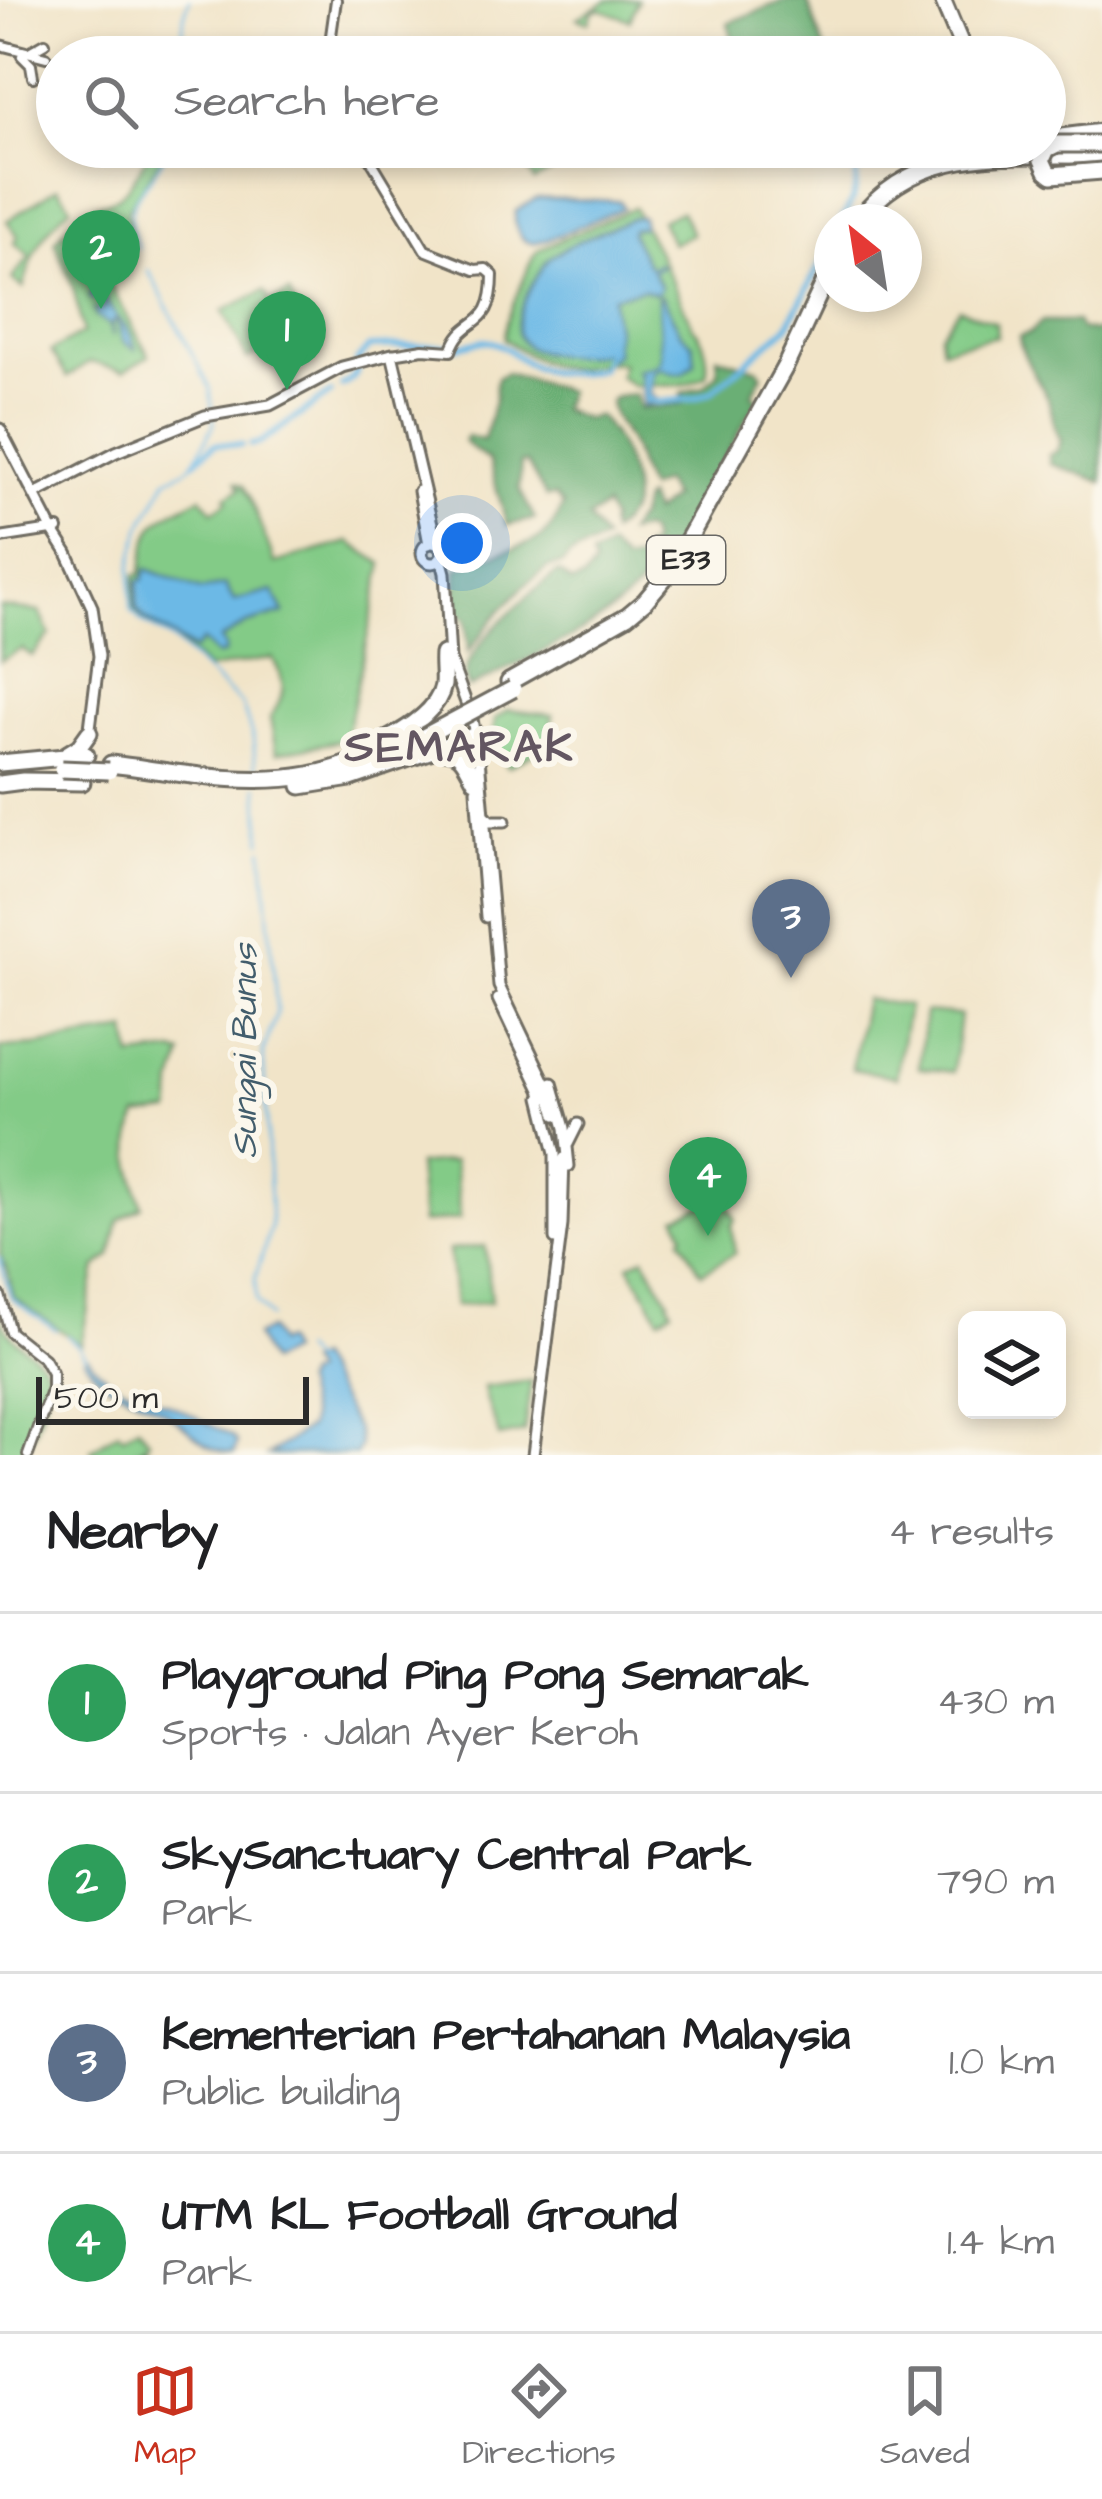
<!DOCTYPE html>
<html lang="en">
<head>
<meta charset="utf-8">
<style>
	:root { --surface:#fff; --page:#f6f6f6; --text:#202124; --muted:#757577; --line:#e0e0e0; --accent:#c8321e }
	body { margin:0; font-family:"Architects Daughter",sans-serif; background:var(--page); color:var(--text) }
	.controls { position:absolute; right:36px; bottom:36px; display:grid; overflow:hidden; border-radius:18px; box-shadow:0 6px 18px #0003 }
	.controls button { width:108px; height:108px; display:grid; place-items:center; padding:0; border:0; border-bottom:3px solid var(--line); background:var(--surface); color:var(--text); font:60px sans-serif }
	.compass { position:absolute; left:814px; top:204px; width:108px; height:108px; border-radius:50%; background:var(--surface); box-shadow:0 6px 18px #0003; rotate:330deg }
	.scale { position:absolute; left:36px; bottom:30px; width:273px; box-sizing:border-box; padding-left:12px; border:6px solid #2b2b2b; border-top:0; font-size:33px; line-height:42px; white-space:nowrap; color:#2b2b2b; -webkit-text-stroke:9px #fbf7ec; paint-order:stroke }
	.you { position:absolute; left:462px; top:543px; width:42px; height:42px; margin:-30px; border:9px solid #fff; border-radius:50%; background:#1a73e8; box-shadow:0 0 0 18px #1a73e833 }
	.badge { display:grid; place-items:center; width:78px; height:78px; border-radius:50%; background:var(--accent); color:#fff; font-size:39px; font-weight:700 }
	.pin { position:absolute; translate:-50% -99px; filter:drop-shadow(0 3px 6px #0008) }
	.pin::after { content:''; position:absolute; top:63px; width:42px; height:36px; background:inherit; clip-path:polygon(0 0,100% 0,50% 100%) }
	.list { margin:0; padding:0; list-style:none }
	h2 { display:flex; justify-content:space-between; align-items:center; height:156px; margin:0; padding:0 48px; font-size:51px }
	h2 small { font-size:39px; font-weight:400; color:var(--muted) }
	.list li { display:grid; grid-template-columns:78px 1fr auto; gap:36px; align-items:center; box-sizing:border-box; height:180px; padding:0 48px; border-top:3px solid var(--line) }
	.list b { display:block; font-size:45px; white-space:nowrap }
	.list p { margin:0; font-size:39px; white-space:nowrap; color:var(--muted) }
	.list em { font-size:39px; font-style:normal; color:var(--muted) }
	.icon { flex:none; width:66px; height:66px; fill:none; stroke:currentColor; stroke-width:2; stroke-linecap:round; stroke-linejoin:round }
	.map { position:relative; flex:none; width:1102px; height:1455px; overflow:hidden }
	.search { position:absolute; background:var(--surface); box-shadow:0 6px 18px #0003; left:36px; right:36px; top:36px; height:132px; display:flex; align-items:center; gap:30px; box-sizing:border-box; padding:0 42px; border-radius:66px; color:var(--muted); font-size:45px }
	.sheet { height:876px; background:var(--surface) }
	nav { display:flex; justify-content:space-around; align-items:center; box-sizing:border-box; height:168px; border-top:3px solid var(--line); background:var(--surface); font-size:33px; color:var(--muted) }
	nav a { display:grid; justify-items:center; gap:6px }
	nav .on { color:var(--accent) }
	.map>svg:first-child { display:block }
	.green { fill:#83cb87; stroke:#577b59; stroke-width:3 }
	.forest { fill:#6aaf74; stroke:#4a6d50; stroke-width:3 }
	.water { fill:#6cb9e6; stroke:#4c7288; stroke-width:3 }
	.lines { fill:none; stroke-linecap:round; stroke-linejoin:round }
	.stream { stroke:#6cb9e6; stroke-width:3 }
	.canal { stroke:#6cb9e6; stroke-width:6 }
	.secondary-tunnel { stroke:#c9bfa9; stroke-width:9; stroke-dasharray:9 4.5; stroke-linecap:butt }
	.tertiary-casing { stroke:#706c62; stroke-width:14 }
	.secondary-casing { stroke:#706c62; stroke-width:15 }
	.motorway-casing { stroke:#706c62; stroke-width:21 }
	.tertiary { stroke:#fff; stroke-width:8 }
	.secondary { stroke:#fff; stroke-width:9 }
	.motorway { stroke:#fff; stroke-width:15 }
	.motorway-bridge-casing { stroke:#706c62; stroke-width:21; stroke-linecap:butt }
	.motorway-bridge { stroke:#fff; stroke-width:15 }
	.labels { text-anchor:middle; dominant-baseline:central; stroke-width:12; stroke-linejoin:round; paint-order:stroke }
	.shield { fill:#fbf7ec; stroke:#696865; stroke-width:3 }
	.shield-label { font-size:30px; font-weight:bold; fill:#2b2b2b }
	.water-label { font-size:36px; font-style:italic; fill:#425d6c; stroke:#fbf7ec }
	.district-label { font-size:45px; font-weight:bold; letter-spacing:3px; fill:#635661; stroke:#fbf7ec }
</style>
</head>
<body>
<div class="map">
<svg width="1102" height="1455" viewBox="0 0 1102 1455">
	<rect width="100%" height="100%" fill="#fbf7ec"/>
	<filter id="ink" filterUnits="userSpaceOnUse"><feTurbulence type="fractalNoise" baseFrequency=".00833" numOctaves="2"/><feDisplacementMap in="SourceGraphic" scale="24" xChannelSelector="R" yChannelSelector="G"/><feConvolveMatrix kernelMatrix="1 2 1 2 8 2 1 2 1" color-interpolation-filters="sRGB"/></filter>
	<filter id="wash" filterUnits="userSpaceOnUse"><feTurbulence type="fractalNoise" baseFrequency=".004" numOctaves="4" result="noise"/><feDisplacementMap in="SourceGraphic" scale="48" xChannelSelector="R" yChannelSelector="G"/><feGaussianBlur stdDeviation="2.7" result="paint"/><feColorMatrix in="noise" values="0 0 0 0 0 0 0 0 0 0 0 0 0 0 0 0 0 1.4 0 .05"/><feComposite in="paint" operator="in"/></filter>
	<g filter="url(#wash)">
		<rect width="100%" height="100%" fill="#f1e4c8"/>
		<path class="green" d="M608 0H638L630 20 600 9 593 11 589 22 578 18Z
			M514 147H550L561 166 534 181Z
			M151 149 164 154 127 211 131 243 114 218 97 204C127 202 137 172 151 149Z
			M58 187 71 206C43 231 33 252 23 288L12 279 30 256 14 243 18 236 7 221Z
			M634 208 658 252 693 327C704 337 710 360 706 375 684 391 659 383 633 386L619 376 622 363C604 361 601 363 585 367 555 373 528 356 504 339 504 320 525 278 533 257L538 250Z
			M681 211 692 234 672 244 661 220Z
			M87 218 130 257 103 272 149 356 124 371 90 362 67 377 51 351 83 333 73 286 55 242 70 223Z
			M264 291 271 302 289 293 304 324 273 340 274 345 247 359 223 311Z
			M959 308 996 323 997 336 942 348 940 334Z
			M237 483 243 485 249 496 275 563 349 542 383 564 346 736 340 741 276 753 270 718C286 695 287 683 272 658L207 670 175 638 143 620 133 608 135 575 141 574C151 517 150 524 201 497L213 511 228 501 226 497 240 489Z
			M0 607 40 612 50 635 32 656 22 649 0 661Z
			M508 710 553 715 549 745 508 767 492 743 495 719Z
			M865 999 908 1006 896 1077 852 1069Z
			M925 1012 960 1015 953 1072 919 1068Z
			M128 1031 132 1057 174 1052 183 1055 173 1086 171 1112 138 1116C125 1143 133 1179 142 1206L119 1220 111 1256 96 1267 81 1345 13 1297 8 1271 0 1255V1048L35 1046Z
			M454 1161 460 1219 422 1223 417 1165Z
			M724 1196 735 1219 731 1226 735 1253 701 1273 681 1238 684 1234 677 1217Z
			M485 1246 491 1302 455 1306 449 1250Z
			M644 1257 669 1300 668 1302 672 1310 660 1318 629 1265Z
			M0 1314C8 1347 42 1351 47 1372 53 1392 32 1435 25 1455H0Z
			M531 1381 524 1432 499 1437C495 1419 486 1406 484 1387Z
			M138 1426 149 1441 134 1453 146 1447 152 1455H94L91 1450 119 1431 123 1436Z"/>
		<path class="forest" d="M785 0H807L827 57H738L728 23Z
			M1041 322H1077L1080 329 1094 332 1102 328V482L1050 463 1049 455 1058 450 1061 440C1052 426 1054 417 1049 402 1040 379 1022 361 1019 336L1030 333Z
			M717 356 759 369 762 375 752 395 758 399 669 555 649 557 642 550 651 544 648 533 643 530 627 533 639 516 643 501 647 498 653 513 672 498 663 482 648 489C640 477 638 463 632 449 625 432 612 420 610 401L617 396 635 394 640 409 682 404V393L703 387 718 373Z
			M506 373 567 391 560 409 585 419 598 416C616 433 640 484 631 509 627 519 619 525 611 533L609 525 611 521 605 506 588 519 604 540 570 556 562 564 547 568 524 586 500 611 468 652 466 619 456 611 457 569C469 565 482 559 494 555 529 543 547 544 563 506L555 496 546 497 527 463H521L519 489 535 519 507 525 489 461 464 442 467 436 484 440 495 397V385L497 378Z
			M609 547 624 562 635 560 658 563C621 623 531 656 469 688 466 680 464 677 466 669 475 641 534 588 559 572L572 583 584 579 594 566 591 557Z"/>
		<path class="water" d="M537 198 620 201 623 208 547 240 531 243C518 239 513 224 516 211Z
			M642 217 644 227 632 229 631 234 647 264 651 267 659 263 661 266 652 271 661 287 656 294 643 289 613 296C612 309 614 316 616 328 617 338 612 342 616 353L611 358 604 356 603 353C583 358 527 360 518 335 512 318 537 272 549 259 561 246 613 227 632 218Z
			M94 286 103 291C108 315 131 323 135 349 115 340 125 335 116 319L111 324 113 336 108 324 96 316 94 310H102L104 307 100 300 91 299 89 297Z
			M661 296 681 333 693 344 695 363 683 373H672L661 368 653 372 650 393 660 402 643 406 640 374 637 370 656 366 661 360 658 297Z
			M147 569 201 590 225 585 234 601 273 591 284 613 246 624 220 640 225 647 224 654 217 656 202 641 194 650 144 618 136 608 138 581 142 580Z
			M269 1329 277 1344 283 1341 289 1352 269 1362 255 1336Z
			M88 1357C111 1390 137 1390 171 1405 192 1414 213 1426 233 1437L237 1443 234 1453C203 1453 187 1423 162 1410 133 1394 102 1389 84 1359Z
			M316 1358 357 1430 360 1446 356 1454 268 1455 309 1427 310 1417 302 1384 306 1376 312 1373 307 1363Z"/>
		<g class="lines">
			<path class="stream" d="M181 57 184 16 189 0
				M138 248C116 198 151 189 169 147
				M148 270 210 388 214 424 195 461 187 469 167 479 141 527 131 567V610L141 621 171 639 242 705 253 738 256 771
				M258 786 262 841
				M263 849 277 1013 263 1052 271 1226 255 1279 256 1302 270 1317
				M0 1258 11 1298 56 1330
				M67 1336 79 1347 86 1358
				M301 1350 312 1362"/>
			<path class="canal" d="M871 157 916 153 940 147
				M841 222C846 213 851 204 854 194 860 177 850 172 867 158
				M342 386C354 379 359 375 357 361L369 347C398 346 427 345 455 346 465 346 474 341 484 341 505 342 516 359 534 367 551 375 583 375 600 369L606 354
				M655 402 692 399 711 392 787 327 832 242
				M251 445 260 443 331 393
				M195 461 215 444 242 445"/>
		</g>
	</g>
	<g filter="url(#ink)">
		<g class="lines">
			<path class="secondary-tunnel" d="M556 1115 562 1145"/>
			<g class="tertiary-casing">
				<path id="tertiary" d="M939 0 963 57
					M946 0 970 57
					M0 45 46 57
					M31 51 45 43
					M22 56 31 65 33 77
					M328 57 336 0
					M363 147 425 250 475 270 486 269 493 275C493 333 464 313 451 351L423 349 392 354
					M0 538 58 529
					M0 1295 10 1332 44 1359 52 1373V1388L28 1455"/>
			</g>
			<g class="secondary-casing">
				<path id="secondary" d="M0 429 53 531 67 553 92 607 99 656 89 736
					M419 491 429 544
					M35 494 116 452 205 416 270 405 342 367 392 354 437 545
					M422 553a10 10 0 1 1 20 0a10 10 0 1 1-20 0Z
					M441 558 445 573 450 659 472 719 479 758 499 986 547 1086 556 1115
					M476 790 486 917
					M486 816 490 821H505
					M498 999 545 1098
					M552 1083 565 1128 569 1166
					M541 1097 555 1154V1239
					M568 1144 578 1124
					M533 1455 562 1225 564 1158"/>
			</g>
			<g class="motorway-casing">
				<path id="motorway" d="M1045 139 1102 132
					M857 222C918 141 1012 157 1102 155
					M509 682 627 616 645 601 671 570 786 365 832 266
					M376 745C400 734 438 713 443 685 444 675 442 664 443 654
					M435 749C464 750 463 759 475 780
					M66 755 79 747 89 733
					M0 763 86 755
					M111 764C176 772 244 787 309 775 337 770 363 759 389 747
					M0 784 23 781 82 782
					M301 786 351 778 476 735"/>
			</g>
			<use href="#tertiary" class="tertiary"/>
			<use href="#secondary" class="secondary"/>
			<use href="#motorway" class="motorway"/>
			<g class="motorway-bridge-casing">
				<path id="motorway-bridge" d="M1102 144H1057L1047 149 1042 160 1047 171 1052 175 1102 171
					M386 757 513 689
					M62 769 109 771"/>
			</g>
			<use href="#motorway-bridge" class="motorway-bridge"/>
		</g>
	</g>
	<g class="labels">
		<rect class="shield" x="647" y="536" width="78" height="48" rx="9"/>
		<g class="shield-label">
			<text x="686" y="560">E33</text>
		</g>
		<g class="water-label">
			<text transform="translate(245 1051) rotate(-90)">Sungai Bunus</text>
		</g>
		<g class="district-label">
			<text x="460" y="748">SEMARAK</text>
		</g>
	</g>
</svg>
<div class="controls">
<button><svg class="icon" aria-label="layers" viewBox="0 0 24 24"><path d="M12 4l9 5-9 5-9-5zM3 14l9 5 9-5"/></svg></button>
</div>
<svg class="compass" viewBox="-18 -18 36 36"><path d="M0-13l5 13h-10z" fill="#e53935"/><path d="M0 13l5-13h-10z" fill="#757577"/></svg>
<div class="scale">500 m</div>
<div class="you"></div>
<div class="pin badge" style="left:287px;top:390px;background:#2e9e5b">1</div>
<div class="pin badge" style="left:101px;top:309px;background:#2e9e5b">2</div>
<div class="pin badge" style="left:791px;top:978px;background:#5c6f8a">3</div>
<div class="pin badge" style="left:708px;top:1236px;background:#2e9e5b">4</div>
<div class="search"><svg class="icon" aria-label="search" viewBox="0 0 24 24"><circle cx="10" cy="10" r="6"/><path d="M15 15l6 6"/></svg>Search here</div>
</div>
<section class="sheet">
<h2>Nearby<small>4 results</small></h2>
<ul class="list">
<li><span class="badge" style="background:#2e9e5b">1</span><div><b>Playground Ping Pong Semarak</b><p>Sports · Jalan Ayer Keroh</p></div><em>430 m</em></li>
<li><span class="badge" style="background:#2e9e5b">2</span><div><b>SkySanctuary Central Park</b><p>Park</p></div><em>790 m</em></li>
<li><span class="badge" style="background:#5c6f8a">3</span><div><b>Kementerian Pertahanan Malaysia</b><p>Public building</p></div><em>1.0 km</em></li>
<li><span class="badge" style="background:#2e9e5b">4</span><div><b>UTM KL Football Ground</b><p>Park</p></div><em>1.4 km</em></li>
</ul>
</section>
<nav>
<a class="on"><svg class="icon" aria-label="map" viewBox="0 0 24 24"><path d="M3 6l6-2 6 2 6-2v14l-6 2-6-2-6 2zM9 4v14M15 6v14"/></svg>Map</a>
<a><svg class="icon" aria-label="directions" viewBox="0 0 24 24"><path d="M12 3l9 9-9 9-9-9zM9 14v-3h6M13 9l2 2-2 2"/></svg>Directions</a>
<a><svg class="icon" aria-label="saved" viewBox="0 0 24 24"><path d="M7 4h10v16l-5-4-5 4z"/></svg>Saved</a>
</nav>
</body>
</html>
